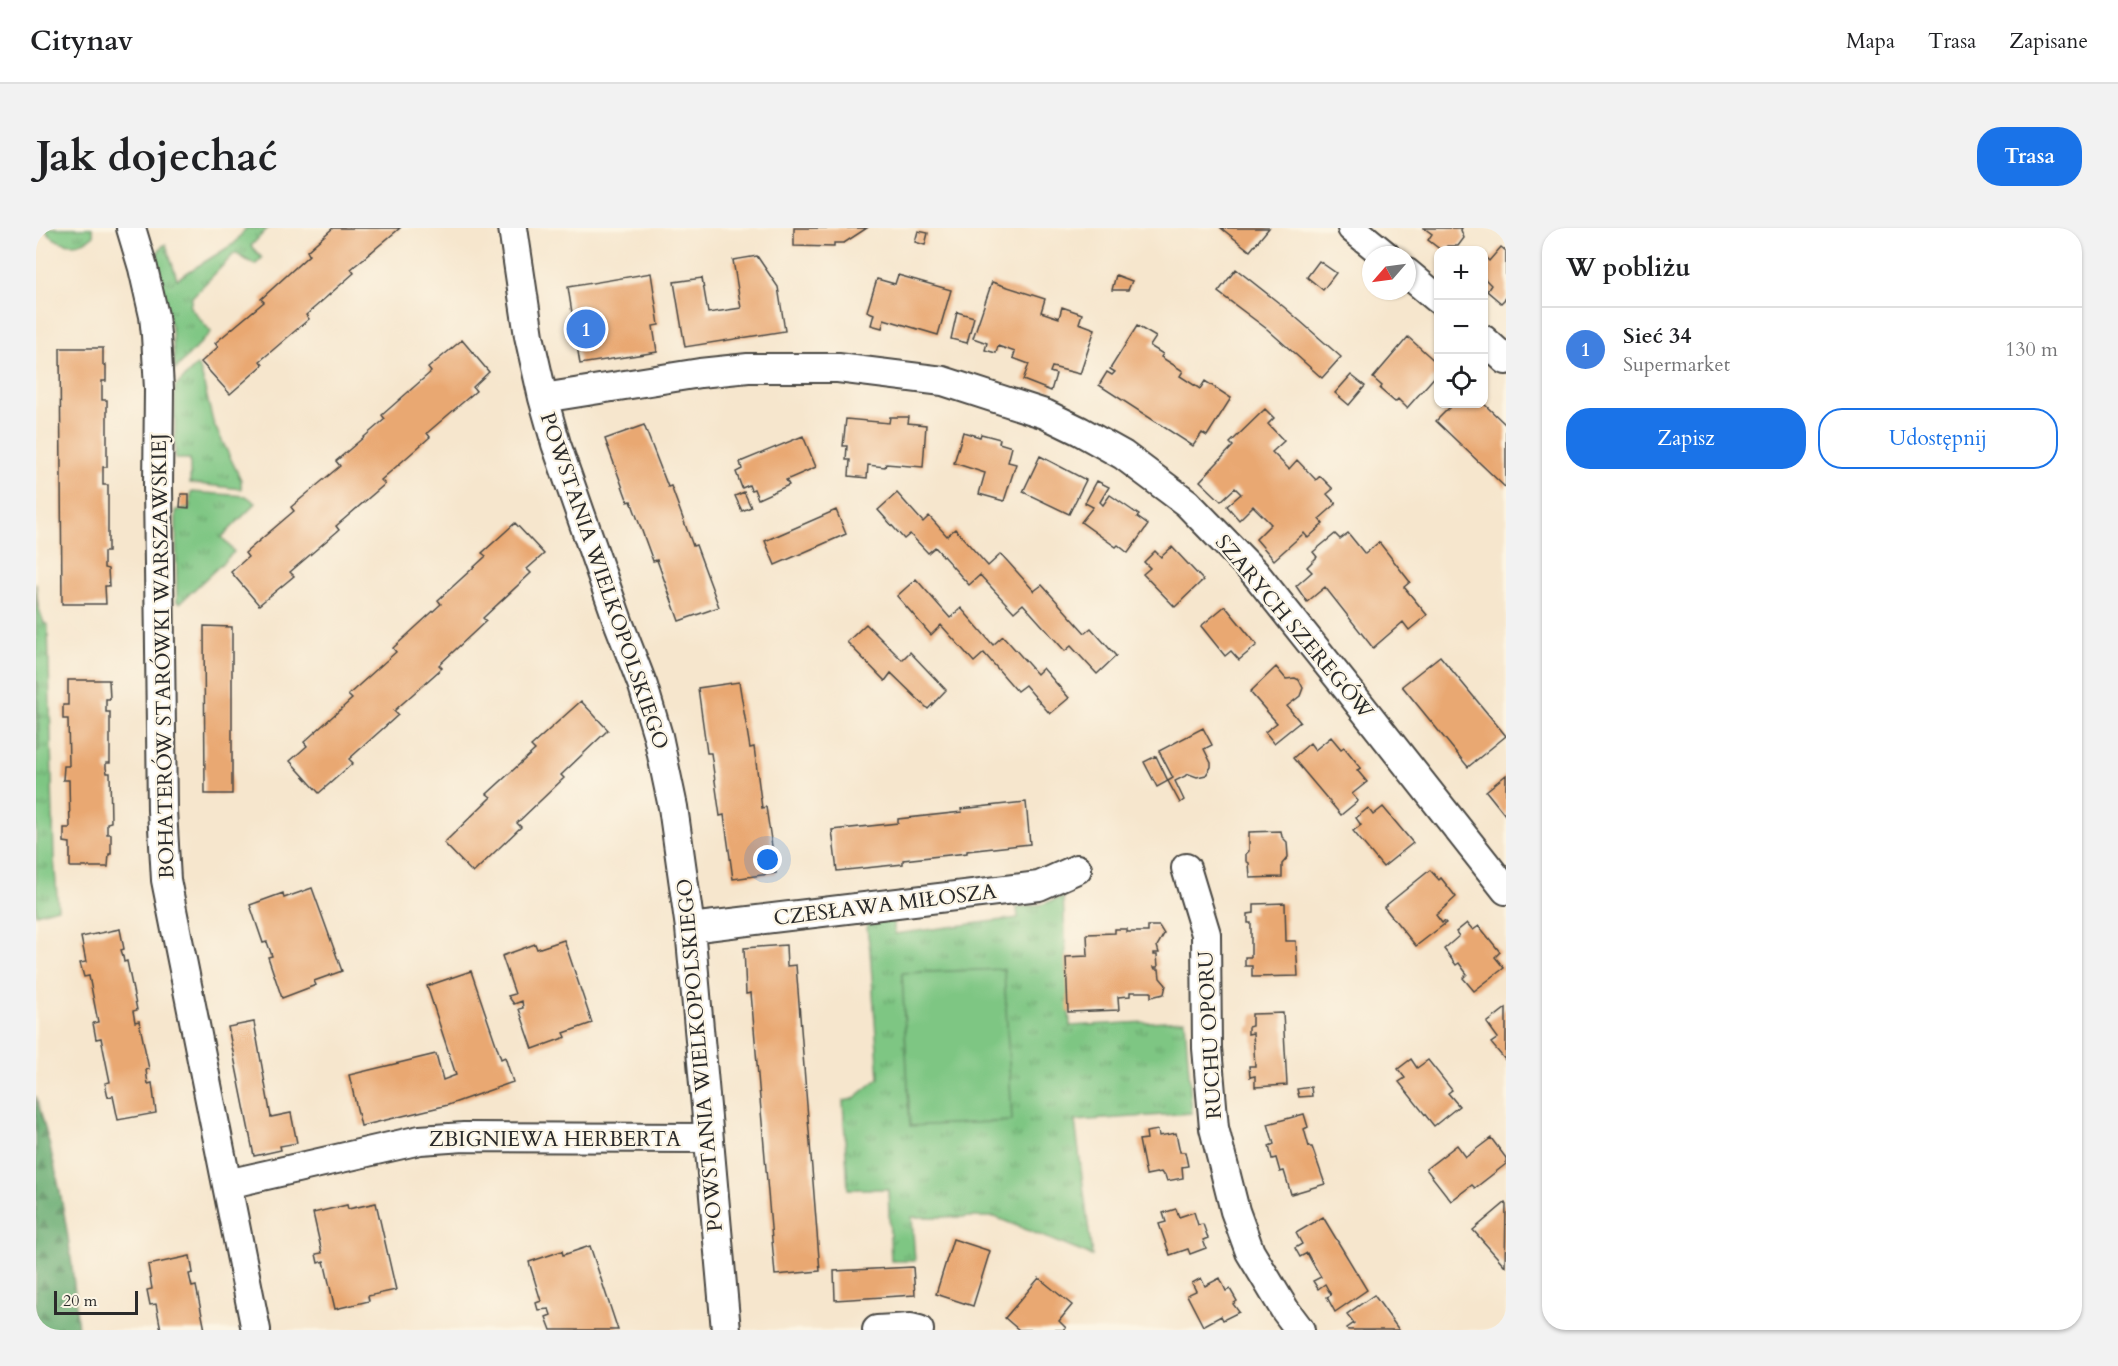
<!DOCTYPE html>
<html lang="pl">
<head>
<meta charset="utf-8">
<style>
	:root { --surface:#fff; --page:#f2f2f2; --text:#202124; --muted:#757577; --line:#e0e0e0; --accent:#1a73e8 }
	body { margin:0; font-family:Cardo,serif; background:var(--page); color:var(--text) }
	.controls { position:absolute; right:18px; top:18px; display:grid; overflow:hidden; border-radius:12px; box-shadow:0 2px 4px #0004 }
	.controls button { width:54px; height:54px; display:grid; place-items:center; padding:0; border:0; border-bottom:2px solid var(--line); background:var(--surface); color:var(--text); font:30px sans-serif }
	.compass { position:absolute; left:1326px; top:18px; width:54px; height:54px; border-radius:50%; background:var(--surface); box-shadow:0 2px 4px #0004; rotate:242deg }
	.scale { position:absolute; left:18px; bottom:15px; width:84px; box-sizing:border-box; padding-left:6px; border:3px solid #2b2b2b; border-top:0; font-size:16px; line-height:21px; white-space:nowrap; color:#2b2b2b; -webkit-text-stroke:4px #fcf5e5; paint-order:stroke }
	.you { position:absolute; left:732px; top:632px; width:21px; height:21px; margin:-15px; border:4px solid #fff; border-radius:50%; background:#1a73e8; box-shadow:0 0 0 9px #1a73e833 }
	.badge { display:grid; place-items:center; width:39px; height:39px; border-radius:50%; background:var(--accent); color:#fff; font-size:20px; font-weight:700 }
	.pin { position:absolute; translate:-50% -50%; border:3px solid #fff; box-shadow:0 2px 6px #0006 }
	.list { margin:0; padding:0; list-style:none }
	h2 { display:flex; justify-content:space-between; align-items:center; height:78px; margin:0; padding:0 24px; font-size:26px }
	h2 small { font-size:20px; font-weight:400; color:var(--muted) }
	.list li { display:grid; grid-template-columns:39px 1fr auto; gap:18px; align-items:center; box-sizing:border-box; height:84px; padding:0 24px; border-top:2px solid var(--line) }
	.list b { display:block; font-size:22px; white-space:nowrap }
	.list p { margin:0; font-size:20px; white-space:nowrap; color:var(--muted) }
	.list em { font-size:20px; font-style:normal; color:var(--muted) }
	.actions { display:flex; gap:12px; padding:18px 24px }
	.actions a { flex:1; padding:14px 0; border:2px solid var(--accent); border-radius:24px; text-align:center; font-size:21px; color:var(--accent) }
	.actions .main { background:var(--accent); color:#fff }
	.icon { flex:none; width:33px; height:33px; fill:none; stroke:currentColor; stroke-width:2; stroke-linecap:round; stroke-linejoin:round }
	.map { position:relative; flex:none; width:1470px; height:1102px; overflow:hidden; border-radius:24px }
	header { display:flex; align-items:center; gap:36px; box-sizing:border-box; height:84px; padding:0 30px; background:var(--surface); border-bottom:2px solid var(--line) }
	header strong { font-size:28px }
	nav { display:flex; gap:33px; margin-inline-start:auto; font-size:21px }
	.intro { display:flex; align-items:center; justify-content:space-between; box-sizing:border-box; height:144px; padding:0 36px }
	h1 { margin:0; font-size:42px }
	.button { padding:15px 27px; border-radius:24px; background:var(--accent); color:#fff; font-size:21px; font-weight:700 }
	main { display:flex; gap:36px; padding:0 36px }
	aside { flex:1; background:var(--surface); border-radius:24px; box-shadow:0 2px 4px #0004 }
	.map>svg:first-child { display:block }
	.grass { fill:url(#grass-tufts); stroke:#547857; stroke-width:1.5 }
	.forest { fill:url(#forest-firs); stroke:#486b4e; stroke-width:1.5 }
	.green { fill:#7ec683; stroke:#547857; stroke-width:1.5 }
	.building { fill:#e9a872 }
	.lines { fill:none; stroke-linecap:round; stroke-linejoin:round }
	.street-casing { stroke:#494743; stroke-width:32 }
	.street { stroke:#fff; stroke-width:28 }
	.labels { text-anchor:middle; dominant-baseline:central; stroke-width:4.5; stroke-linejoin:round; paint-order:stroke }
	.street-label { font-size:21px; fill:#2b2b2b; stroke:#fcf5e5 }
</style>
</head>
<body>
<header>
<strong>Citynav</strong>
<nav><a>Mapa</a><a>Trasa</a><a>Zapisane</a></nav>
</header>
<div class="intro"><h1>Jak dojechać</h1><a class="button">Trasa</a></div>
<main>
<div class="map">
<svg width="1470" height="1102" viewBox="0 0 1470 1102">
	<defs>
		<pattern id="grass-tufts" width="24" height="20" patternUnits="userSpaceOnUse" patternTransform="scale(1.5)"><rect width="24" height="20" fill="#7ec683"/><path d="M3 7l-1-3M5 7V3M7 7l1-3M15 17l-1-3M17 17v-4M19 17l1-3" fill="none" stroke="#67a16b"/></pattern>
		<pattern id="forest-firs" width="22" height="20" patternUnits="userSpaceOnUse" patternTransform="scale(1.5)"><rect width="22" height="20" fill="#66ab71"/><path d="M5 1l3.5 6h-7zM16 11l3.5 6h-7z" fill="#548b5d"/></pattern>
	</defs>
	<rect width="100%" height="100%" fill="#fcf5e5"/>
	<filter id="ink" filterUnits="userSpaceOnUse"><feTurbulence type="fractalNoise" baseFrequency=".0167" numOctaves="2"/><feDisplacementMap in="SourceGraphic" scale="12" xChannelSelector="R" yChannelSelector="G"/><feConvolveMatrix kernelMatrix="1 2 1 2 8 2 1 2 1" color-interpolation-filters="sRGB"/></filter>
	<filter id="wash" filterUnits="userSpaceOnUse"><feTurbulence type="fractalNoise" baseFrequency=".008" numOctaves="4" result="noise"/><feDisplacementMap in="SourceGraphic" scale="24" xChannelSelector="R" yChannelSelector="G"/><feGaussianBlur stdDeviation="1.35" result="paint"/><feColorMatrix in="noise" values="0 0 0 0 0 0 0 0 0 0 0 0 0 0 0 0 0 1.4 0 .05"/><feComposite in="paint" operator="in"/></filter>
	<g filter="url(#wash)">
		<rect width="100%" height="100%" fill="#f6e6cd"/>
		<path class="grass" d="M8 0H56L58 7C42 22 19 17 8 0Z
			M210 0H232L215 18 226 30 219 37 199 25 156 69 154 79 175 104 139 142 136 103 121 36C120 28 122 20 130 16L141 51 199 15Z
			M161 137 165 144 177 194 205 252V261L154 255V231H139V159Z
			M155 264 210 268 220 275 186 309 198 324 144 375 141 374 140 282 154 281Z
			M0 355 2 378 8 395 12 397 18 631 22 680 0 686Z
			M1027 669 1034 798 1149 792 1156 885 1039 893 1056 1028 959 989H876L879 1033H855L852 961H812L807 873 817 871 843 850 834 722 830 693 857 690 859 706 982 690 981 680 1007 676Z"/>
		<path class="forest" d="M0 868C23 944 37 1023 42 1102H0Z"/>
		<path class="green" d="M0 454H2L3 523H0Z
			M968 741 976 893 874 898 866 745Z"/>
		<g id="blocks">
			<path class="building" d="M297 0H364L315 41 318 45 270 87 273 91 224 133 227 137 194 166 165 134 182 119 179 115 228 74 225 71 273 27 271 23Z
				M758 0H831L808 15H798V19L758 18Z
				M1185 0H1233L1214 23Z
				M1388 0H1426L1425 2 1428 10 1422 18H1411L1408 22H1405L1392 12 1396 6Z
				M882 3 892 5 889 17 879 14Z
				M1465 19 1470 23V70L1465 75 1451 63 1455 57 1448 50V30L1449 29 1453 33Z
				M721 28 742 59 749 103 649 119 638 54 666 50 672 85 705 80 697 32Z
				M1283 33 1300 45 1287 62 1271 49Z
				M1200 41 1248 79 1305 129 1286 150 1231 101 1182 64Z
				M615 45 623 97 617 98 621 124 544 136 532 59Z
				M862 47 915 62 902 107 848 91 846 100 835 97 838 86 831 83 841 51 859 56Z
				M1080 47 1096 53 1092 62H1076Z
				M956 54 1009 71 1005 84 1023 90 1026 79 1046 86 1043 95 1059 101 1044 146 1016 139 1014 144 1020 146 1015 163 987 152 993 136 977 130 979 124 962 118 960 125 949 122 951 115 937 110Z
				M921 84 938 89 931 115 915 111Z
				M1101 98 1120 109 1114 118 1127 126 1125 129 1147 143 1144 148 1164 161 1169 153 1195 170 1171 208 1166 205 1157 218 1063 157 1071 144 1076 147 1079 144 1074 141Z
				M1372 109 1402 136V145L1371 180 1362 171 1359 174 1344 161 1346 158 1337 150Z
				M426 112 453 144 437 159 440 163 391 205 394 209 345 252 349 256 300 298 303 302 254 344 258 348 223 377 195 344 212 329 209 325 258 283 255 279 304 238 300 233 349 191 346 187 395 144 392 140Z
				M24 120H67V137H70V153H66V172H71V239H67V257H72V324H68V340L72 341 73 358H69L70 376H26Z
				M1315 147 1329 158 1313 177 1299 165Z
				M1417 176H1448L1470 197V260L1400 193Z
				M1229 181 1238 190 1232 196 1248 213 1236 224 1253 241 1261 232 1280 252 1284 248 1297 261 1291 266 1300 276 1283 291 1287 296 1272 310 1268 305 1238 332 1220 311 1235 296 1217 278 1203 292 1191 278 1205 266 1199 260 1185 273 1164 253 1197 218 1194 215Z
				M854 189H873L872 195 890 197 887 239 850 236 849 239 832 237 831 250 813 248 814 232H810L811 218H807L810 191 853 195Z
				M608 197 632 259 635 258 657 318 660 317 683 379 643 393 621 332 617 333 595 273 592 274 569 211Z
				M927 204 944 209 945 206 964 211 963 215 976 219 972 234 980 236 968 273 943 266 949 245 918 235Z
				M767 208 780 239 750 252 753 257 722 271 718 261 715 262 713 257 706 260 700 244 706 241 704 234Z
				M1004 228 1050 252 1033 286 987 264Z
				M1061 253 1073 259 1064 274 1067 277 1074 267 1103 287 1101 289 1112 297 1092 325 1082 317 1080 319 1045 294 1057 279 1049 275Z
				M708 264 715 279 706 283 699 268Z
				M861 265 887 294 893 288 911 308 919 301 952 338 965 326 998 363 1006 357 1049 405 1055 400 1080 428 1061 446 1035 418 1029 423 987 376 978 384 944 347 933 357 899 319 892 325 874 306 868 311 842 282Z
				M145 266H153V280L144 279Z
				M800 282 810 306 739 337 729 313Z
				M479 295 508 326 491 341 495 345 447 390 450 393 403 437 406 440 358 483 362 487 313 531 317 535 283 565 254 533 271 518 268 514 316 471 312 467 360 424 357 420 405 376 402 372 450 328 446 325Z
				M1312 305 1329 326 1343 314 1374 354 1368 359 1391 387 1373 402 1367 394 1337 420 1289 359 1271 374 1260 358 1276 344 1271 339 1281 329 1277 324 1299 306 1304 311Z
				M1136 319 1167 352 1139 379 1107 346 1114 340 1108 334 1119 323 1125 329Z
				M880 351 914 390 925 380 957 417 967 408 1001 446 1007 440 1033 470 1014 486 989 457 981 463 948 425 938 434 905 397 895 407 861 368Z
				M1189 378 1221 417 1203 432 1195 423 1189 428 1165 398Z
				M830 396 866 432 874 424 910 462 892 481 855 445 849 453 811 414Z
				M168 398 196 399V566H169Z
				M1404 428 1470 508 1432 539 1366 458Z
				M1240 439 1250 451 1259 450 1263 452 1267 460 1264 468 1251 478 1264 494 1238 515 1229 504 1241 495 1214 464Z
				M32 452H73L74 471H70V484H74V535H70V540L71 545H74L75 594 71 595V606H75V626H73L72 639H34V615L28 614V600H34L33 552H27L28 538H33L32 491H27V477H32Z
				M703 454 714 520 718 519 726 580 730 579 740 645 697 651 688 587 684 588 675 525H671L662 460Z
				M545 473 572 502 525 547 528 550 481 595 485 599 437 645 408 615 455 569 451 566 499 522 495 518Z
				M1167 500 1176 517 1168 521 1175 535V539L1170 547 1161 549 1153 546 1139 553 1148 572 1144 575 1132 553 1137 550 1123 523Z
				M1295 509 1305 521 1308 519 1325 540 1321 542 1331 554 1316 566 1322 573 1305 587 1257 530 1274 515 1279 522Z
				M1120 528 1132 553 1121 559 1108 534Z
				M1470 547V588L1450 563Z
				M990 574 994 616 931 623V625L867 632V636L801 643 796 602 862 595V591L926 584 925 581Z
				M1347 579 1377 615 1347 639 1317 603 1325 597 1320 590 1332 580 1337 587Z
				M1245 603 1246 609 1251 614 1252 629 1246 636V649L1214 650 1213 635 1210 633V626L1213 623V604Z
				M1394 642 1403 652 1405 650 1420 669 1400 687 1406 695 1408 693 1410 695 1380 718 1348 679Z
				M276 660 306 743 278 753 280 757 246 770 232 729 236 728 231 714 227 715 214 677 247 665 248 670Z
				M1249 675 1250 713H1260L1262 748 1216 749V738H1209V729H1215V695H1212V686L1218 685V676Z
				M1431 695 1437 702 1443 698 1464 724 1459 729 1468 740 1438 763 1427 750 1431 746 1423 735 1420 737 1408 721 1423 708 1420 704Z
				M1112 698H1123L1128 706 1121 718 1123 725H1118V727H1121L1122 739H1118L1119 741H1123L1124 750 1130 757 1128 766 1115 769V764H1094V768L1082 769 1083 782 1032 784 1030 729 1052 728 1051 706 1079 705V701H1091V704H1112Z
				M84 701 88 721 85 722 87 728 88 734 91 733 101 782 97 783 99 794 103 793 113 841 110 842 112 856 116 855 120 885 82 892 77 868 72 869 69 855 74 854 65 810 60 811 57 795 62 794 53 748 48 749 44 735 50 734 45 709Z
				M528 712 556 795 528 805 530 809 497 821 483 781 487 780 486 773 478 776 472 768 479 766 466 728 499 716 501 721Z
				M750 717 751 738 760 737 784 1043 739 1047 715 765 710 766 708 720Z
				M435 743 465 831 469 829 477 854 412 877 325 898 313 847 400 826 407 852 420 847 391 758Z
				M1470 780V833L1455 815 1462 810 1451 795Z
				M1247 785 1251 857 1219 859V848L1214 849 1213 838H1219L1217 805 1212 806V799L1216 798V786Z
				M218 794 235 889 255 885 261 915 244 918 245 922 218 928 192 799Z
				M1375 831 1381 840 1392 832 1416 862 1412 865 1423 878 1398 898 1363 854 1369 850 1362 841Z
				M1275 859 1276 868 1263 869 1261 861Z
				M1268 886 1272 899 1268 901 1273 919H1276L1289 956 1255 966 1248 943 1244 944 1240 930 1236 931 1233 918 1238 916 1232 896Z
				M1122 902 1123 908 1140 905 1144 924H1149L1152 938 1146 939 1147 950 1131 953 1129 947H1127L1125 944 1110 947 1103 912 1111 911 1110 904Z
				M1455 910 1470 930V936L1439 960 1436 957 1415 973 1390 941 1421 917 1430 929Z
				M340 975 360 1062 332 1068 333 1073 299 1081 288 1033 282 1035 280 1026 286 1025 277 985 311 977 312 981Z
				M1469 975 1470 977 1469 1038 1437 1002Z
				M1140 981 1143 989 1158 984 1162 997 1167 996 1172 1010 1167 1012 1170 1020 1154 1026 1152 1021 1134 1027 1123 996 1130 994 1127 985Z
				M1287 989 1331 1062 1299 1084 1291 1069 1295 1067 1289 1056 1282 1061 1277 1053 1285 1049 1276 1034 1271 1025 1264 1029 1259 1020 1266 1016 1260 1005Z
				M917 1011 954 1023 937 1078 900 1066Z
				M554 1018 582 1102H515L510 1089 515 1087 513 1081 502 1082 500 1075 505 1073 493 1034 526 1023 527 1027Z
				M154 1028 157 1045 153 1046 156 1059 160 1058 169 1102H125L120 1076 114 1077 111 1062 116 1061 112 1037Z
				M877 1039 879 1067 799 1072 798 1043Z
				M1003 1050 1036 1077 1023 1093 1030 1100 1028 1102H983L969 1090Z
				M1165 1050 1169 1058 1184 1050 1190 1063 1194 1061 1201 1073 1197 1076 1203 1084 1187 1092 1185 1088 1167 1098 1151 1067 1160 1063 1156 1055Z
				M1338 1067 1363 1102H1312L1311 1100 1318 1095 1311 1086Z"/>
		</g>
	</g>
	<g filter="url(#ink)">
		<use href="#blocks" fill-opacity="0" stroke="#494743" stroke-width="1.5"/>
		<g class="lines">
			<g class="street-casing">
				<path id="street" d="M95 0 107 40 118 88 120 107 123 161 122 258 126 582 130 652 220 1102
					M477 0 493 108 507 170 520 216 583 396 607 458 622 508 637 579 654 700 690 1102
					M1316 0 1349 27
					M1371 45 1402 71
					M1448 112 1470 132
					M507 170 664 145 712 140H802L907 153 1009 186 1044 203 1087 227 1151 275 1219 345 1314 464 1470 662
					M1150 640 1170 706 1171 820 1178 900 1199 983 1214 1024 1249 1082 1264 1102
					M654 700 1003 658 1041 641
					M191 956 384 912 428 909 671 910
					M841 1102 875 1100 883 1102"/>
			</g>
			<use href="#street" class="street"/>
		</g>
	</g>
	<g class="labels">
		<g class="street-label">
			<text transform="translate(568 353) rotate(71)">POWSTANIA WIELKOPOLSKIEGO</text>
			<text transform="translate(1258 399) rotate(50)">SZARYCH SZEREGÓW</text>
			<text transform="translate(127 428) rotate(-91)">BOHATERÓW STARÓWKI WARSZAWSKIEJ</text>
			<text transform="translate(849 677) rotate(-7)">CZESŁAWA MIŁOSZA</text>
			<text transform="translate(1174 807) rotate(-93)">RUCHU OPORU</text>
			<text transform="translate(664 827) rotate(-95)">POWSTANIA WIELKOPOLSKIEGO</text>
			<text x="519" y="911">ZBIGNIEWA HERBERTA</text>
		</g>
	</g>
</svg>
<div class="controls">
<button>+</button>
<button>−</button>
<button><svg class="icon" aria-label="locate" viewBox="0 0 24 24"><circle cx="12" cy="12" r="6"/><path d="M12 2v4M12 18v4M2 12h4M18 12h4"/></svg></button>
</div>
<svg class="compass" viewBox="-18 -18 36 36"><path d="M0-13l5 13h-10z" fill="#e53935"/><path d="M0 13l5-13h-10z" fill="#757577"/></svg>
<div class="scale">20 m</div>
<div class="you"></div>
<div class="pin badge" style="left:550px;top:101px;background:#3f7fe0">1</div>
</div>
<aside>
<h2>W pobliżu<small></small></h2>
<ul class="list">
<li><span class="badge" style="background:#3f7fe0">1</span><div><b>Sieć 34</b><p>Supermarket</p></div><em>130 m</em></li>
</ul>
<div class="actions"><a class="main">Zapisz</a><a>Udostępnij</a></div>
</aside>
</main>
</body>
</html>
